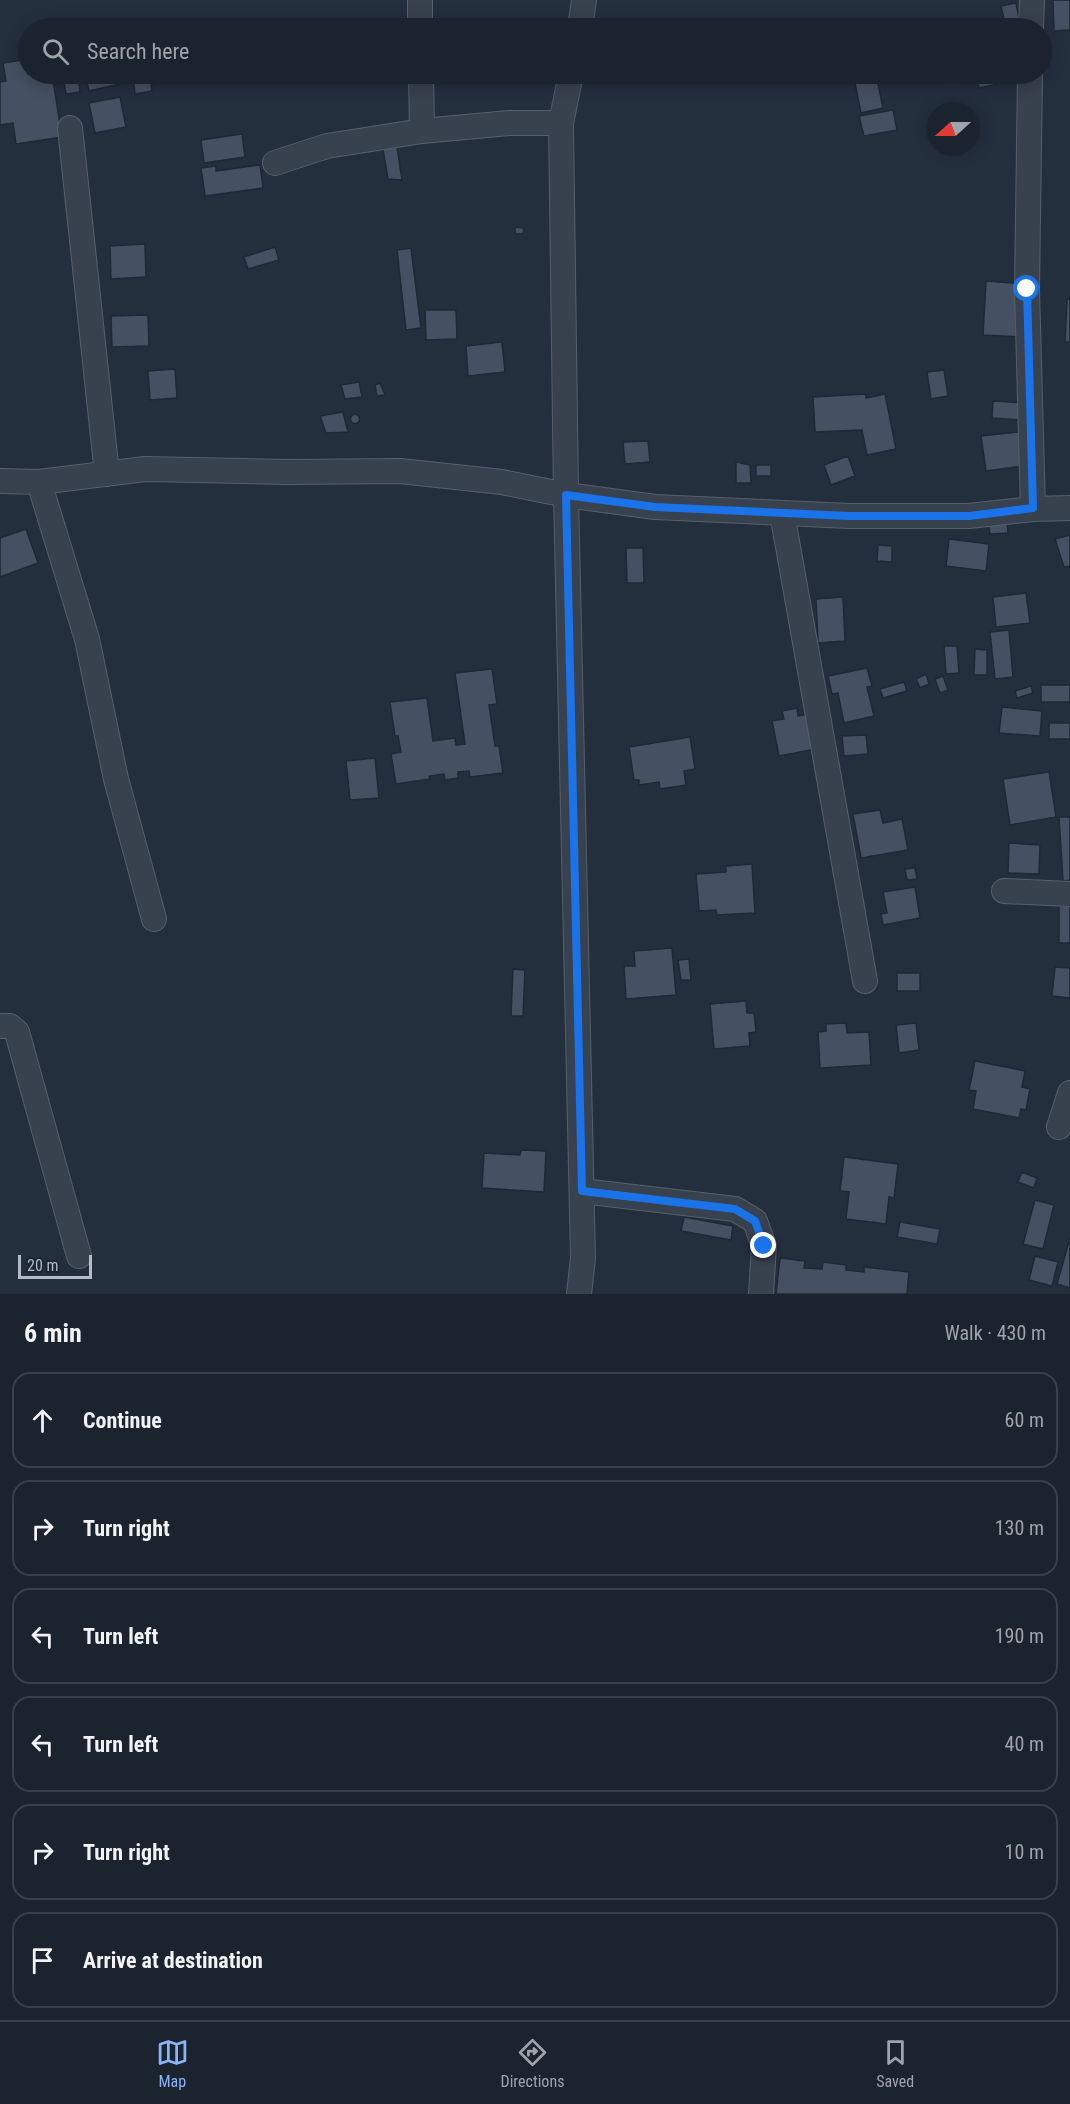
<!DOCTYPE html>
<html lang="en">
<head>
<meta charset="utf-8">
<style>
	:root { --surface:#1b232e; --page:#282f3a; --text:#f1f3f6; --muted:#a0a4aa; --line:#39404a; --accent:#8ab4f8 }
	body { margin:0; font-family:"Roboto Condensed",sans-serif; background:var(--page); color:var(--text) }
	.compass { position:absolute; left:926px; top:102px; width:54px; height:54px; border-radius:50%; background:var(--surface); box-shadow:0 3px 15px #0003; rotate:249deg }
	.scale { position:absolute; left:18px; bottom:15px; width:74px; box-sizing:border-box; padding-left:6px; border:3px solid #b4bcc9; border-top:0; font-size:16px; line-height:21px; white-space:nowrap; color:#b4bcc9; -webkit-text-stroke:4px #1d2633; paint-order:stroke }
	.stop { position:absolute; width:18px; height:18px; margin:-14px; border:4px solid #1a73e8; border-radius:50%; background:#fff }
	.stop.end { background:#1a73e8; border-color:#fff; box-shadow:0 2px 6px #0008 }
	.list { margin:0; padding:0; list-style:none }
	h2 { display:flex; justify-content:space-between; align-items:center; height:78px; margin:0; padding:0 24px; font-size:26px }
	h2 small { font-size:20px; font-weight:400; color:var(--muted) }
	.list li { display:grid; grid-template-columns:39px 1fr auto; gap:18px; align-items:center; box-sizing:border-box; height:96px; margin:0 12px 12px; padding:0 12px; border:2px solid var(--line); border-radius:18px }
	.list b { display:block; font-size:22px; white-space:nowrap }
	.list em { font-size:20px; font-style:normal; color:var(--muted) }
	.icon { flex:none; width:33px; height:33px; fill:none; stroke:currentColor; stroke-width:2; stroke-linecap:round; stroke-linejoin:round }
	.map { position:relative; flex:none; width:1070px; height:1294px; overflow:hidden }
	.search { position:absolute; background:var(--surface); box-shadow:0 3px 15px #0003; left:18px; right:18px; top:18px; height:66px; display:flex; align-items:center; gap:15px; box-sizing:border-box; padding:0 21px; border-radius:33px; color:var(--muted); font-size:22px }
	.sheet { height:726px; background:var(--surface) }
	nav { display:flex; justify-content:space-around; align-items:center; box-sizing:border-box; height:84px; border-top:2px solid var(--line); background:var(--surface); font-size:16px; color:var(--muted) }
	nav a { display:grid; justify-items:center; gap:3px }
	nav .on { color:var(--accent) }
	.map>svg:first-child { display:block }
	.building { fill:#455162; stroke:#1f2835; stroke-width:1.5 }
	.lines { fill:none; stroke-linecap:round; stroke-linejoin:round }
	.street-casing { stroke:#565f6c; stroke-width:26 }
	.street { stroke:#38414e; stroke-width:24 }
	.route { stroke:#1a73e8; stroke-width:8 }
</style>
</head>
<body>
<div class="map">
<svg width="1070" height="1294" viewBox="0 0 1070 1294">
	<rect width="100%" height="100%" fill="#242f3e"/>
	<path class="building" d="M1053 0H1070V30L1054 31Z
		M1016 3 1021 28H1006L1001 6Z
		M28 59V74H52L62 137 16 144 13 123 0 125V82L6 81 3 63Z
		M63 74H78L80 92 66 94Z
		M85 74H126L128 82 89 91Z
		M121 74H174L175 81 151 85 152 91 135 94 133 77 122 79Z
		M853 74H876L883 108 861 113Z
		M887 74H902V76L888 79Z
		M976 74H1016L1017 80 979 88Z
		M120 97 126 127 95 133 89 103Z
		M893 110 897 130 864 136 859 116Z
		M242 134 245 157 204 163 201 140Z
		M397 147 402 180 388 179 383 149Z
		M260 165 263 188 205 196 201 168 216 166V171Z
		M515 227 524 228 523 234H515Z
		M145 244 146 277 111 279 110 246Z
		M275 247 279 260 248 269 244 257Z
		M411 248 421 328 406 330 397 250Z
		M986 281 1024 284 1021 337 983 335Z
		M1067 299H1070V342H1065Z
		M425 310H456L457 339 426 340Z
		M148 315 149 346 112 347 111 316Z
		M502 342 505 372 468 376 466 346Z
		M175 369 177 398 150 400 148 371Z
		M944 370 948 396 931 399 927 372Z
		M359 382 362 397 345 399 341 385Z
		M380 383 385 395 377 396 375 385Z
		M866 394V398L885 394 896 449 867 455 862 430 815 432 813 397Z
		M993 401 1024 403 1023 420 992 418Z
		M343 412 348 432 326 433 320 416Z
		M350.5 419a4.5 4.5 0 1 1 9 0a4.5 4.5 0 1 1-9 0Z
		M1019 432 1023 466 986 471 981 436Z
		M648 441 650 462 625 464 623 442Z
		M848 456 855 476 831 485 824 465Z
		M736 462 750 465 751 483H736Z
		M756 465H771V476H756Z
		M1007 520 1008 533 990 534 988 521Z
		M26 529 38 563 0 577V538Z
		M1070 535V566L1064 567 1055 539Z
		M949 539 989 544 986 571 946 566Z
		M878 545 892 546V562L877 561Z
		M626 548H643L644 583H627Z
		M1026 593 1030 623 996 627 993 597Z
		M843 597 845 641 818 643 816 599Z
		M1009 630 1013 677 995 679 990 632Z
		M944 646H957L959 673 946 674Z
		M975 649 987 650V675H974Z
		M867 668 872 686 867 687 874 716 844 723 838 693 832 694 828 676Z
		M492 669 497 704 489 705 495 746H499L503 773 470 777 469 771 458 772V778L445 780 444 774 429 776 430 779 396 784 391 754 401 752 398 736H395L390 702 427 698 433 741 455 738 456 745 465 744 455 673Z
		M926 674 929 684 920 688 916 679Z
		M943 676 948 690 940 693 935 679Z
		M904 682 907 691 883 698 880 689Z
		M1041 685H1070V702H1041Z
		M1031 686 1033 693 1017 698 1015 691Z
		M1002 707 1042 711 1040 736 999 733Z
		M797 708 798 716 810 714 816 749 779 756 772 721 784 719 782 711Z
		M1049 723H1070V739H1049Z
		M866 735 868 754 844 756 842 736Z
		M690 737 695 769 684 771 686 785 660 789 659 782 639 785V780H634L629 747Z
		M375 758 379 798 350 800 346 761Z
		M1049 772 1056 817 1010 825 1003 779Z
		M880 810 883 823 902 819 908 850 861 858 853 814Z
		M1059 817H1070V880L1063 881Z
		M1009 843 1040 845 1039 874 1008 873Z
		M752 864 755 913 717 915 716 910 699 911 696 874 726 872V866Z
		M915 868 917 879 907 880 905 869Z
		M915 887 920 918 883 925 881 914 887 913 883 892Z
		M1059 906H1070V943H1059Z
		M672 948 676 995 626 999 624 966H635L634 951Z
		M689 959 691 980H681L678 960Z
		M1055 967 1070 968V998L1052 996Z
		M513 969 525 970 523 1016H511Z
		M897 973H920V991H897Z
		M746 1001 747 1013H754L756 1032 749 1033 750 1046 714 1049 710 1004Z
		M846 1023 847 1033 869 1032 871 1065 820 1068 818 1032 826 1031V1024Z
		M916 1023 919 1050 899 1053 896 1025Z
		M975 1061 1025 1071 1022 1087 1030 1089 1026 1110 1021 1109 1019 1118 973 1109 976 1091 969 1090Z
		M521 1150 546 1151 544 1192 482 1188 484 1153 520 1155Z
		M844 1157 898 1164 894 1198 889 1197 886 1224 846 1219 849 1192 840 1191Z
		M1022 1172 1037 1178 1034 1188 1018 1182Z
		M1035 1200 1054 1205 1043 1249 1023 1244Z
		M684 1217 733 1226 731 1240 681 1231Z
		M900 1222 940 1229 937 1244 897 1237Z
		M1070 1238V1288L1057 1284Z
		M1035 1256 1058 1262 1052 1286 1029 1280Z
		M780 1258 805 1261 804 1268 822 1269 823 1262 846 1265V1270L864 1272V1267L909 1272 907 1294H776Z"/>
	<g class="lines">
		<g class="street-casing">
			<path id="street" d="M420 0V28
				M580 28 584 0
				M1031 28 1032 0
				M421 74 422 131 510 123H561
				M571 74 561 123 566 495 583 1258 579 1294
				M1030 74 1027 289 1033 509
				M70 128 107 474
				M275 163 327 146 422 131
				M0 481 39 482 145 469 286 472 400 471 502 482 566 495 655 507 849 516H969L1033 509 1070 508
				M39 482 87 639 116 779 154 919
				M782 513 865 981
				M1004 891 1070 894
				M0 1026H10L17 1032 79 1256
				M1059 1127 1070 1093
				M582 1191 735 1209 755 1221 764 1246 761 1294"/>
		</g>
		<use href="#street" class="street"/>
	</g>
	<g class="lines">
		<path class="route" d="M764 1246 755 1221 735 1209 582 1191 566 495 655 507 849 516H969L1033 508 1027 289"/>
	</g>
</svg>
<svg class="compass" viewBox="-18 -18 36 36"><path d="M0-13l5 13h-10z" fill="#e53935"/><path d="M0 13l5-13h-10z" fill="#a0a4aa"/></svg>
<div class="scale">20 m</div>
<div class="stop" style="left:1027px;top:289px"></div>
<div class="stop end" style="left:764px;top:1246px"></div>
<div class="search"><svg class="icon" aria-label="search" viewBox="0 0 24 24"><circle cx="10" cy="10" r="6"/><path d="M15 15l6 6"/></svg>Search here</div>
</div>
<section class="sheet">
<h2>6 min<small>Walk · 430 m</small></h2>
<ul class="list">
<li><svg class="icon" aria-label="ahead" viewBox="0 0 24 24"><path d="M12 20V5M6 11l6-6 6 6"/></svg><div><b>Continue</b></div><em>60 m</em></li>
<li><svg class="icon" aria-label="right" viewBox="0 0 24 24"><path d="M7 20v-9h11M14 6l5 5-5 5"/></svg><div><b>Turn right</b></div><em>130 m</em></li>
<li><svg class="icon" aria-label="left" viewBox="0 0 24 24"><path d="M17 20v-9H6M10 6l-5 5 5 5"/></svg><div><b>Turn left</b></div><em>190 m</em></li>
<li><svg class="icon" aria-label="left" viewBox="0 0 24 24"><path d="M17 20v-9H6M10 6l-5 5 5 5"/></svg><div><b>Turn left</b></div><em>40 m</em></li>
<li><svg class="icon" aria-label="right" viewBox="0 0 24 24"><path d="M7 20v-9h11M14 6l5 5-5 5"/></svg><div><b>Turn right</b></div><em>10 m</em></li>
<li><svg class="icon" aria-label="arrive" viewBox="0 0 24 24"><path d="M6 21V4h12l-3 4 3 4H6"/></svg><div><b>Arrive at destination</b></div></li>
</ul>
</section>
<nav>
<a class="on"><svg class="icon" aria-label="map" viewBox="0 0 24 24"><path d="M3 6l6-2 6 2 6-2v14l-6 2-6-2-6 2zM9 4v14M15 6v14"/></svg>Map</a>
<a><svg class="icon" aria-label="directions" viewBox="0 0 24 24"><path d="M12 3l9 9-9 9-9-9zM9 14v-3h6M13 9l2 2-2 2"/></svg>Directions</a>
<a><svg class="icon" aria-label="saved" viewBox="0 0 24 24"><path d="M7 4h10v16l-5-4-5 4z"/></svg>Saved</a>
</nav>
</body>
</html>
